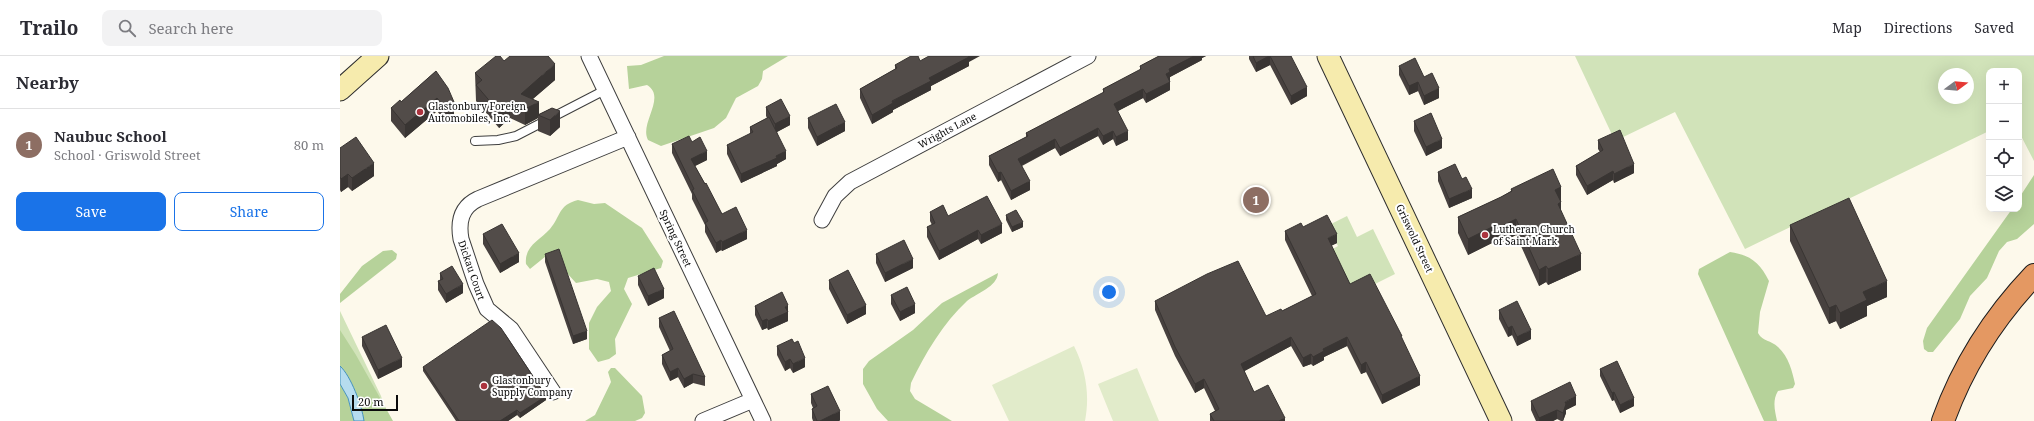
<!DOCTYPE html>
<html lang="en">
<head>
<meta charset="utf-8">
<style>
	:root { --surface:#fff; --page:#f2f2f3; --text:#2b2b33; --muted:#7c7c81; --line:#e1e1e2; --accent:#1a73e8 }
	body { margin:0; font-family:"Noto Serif",serif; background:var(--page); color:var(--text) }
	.controls { position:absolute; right:12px; top:12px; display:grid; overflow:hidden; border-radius:8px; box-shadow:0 4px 16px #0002 }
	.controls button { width:36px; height:36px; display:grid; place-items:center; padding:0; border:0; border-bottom:1px solid var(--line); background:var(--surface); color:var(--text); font:20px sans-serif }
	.compass { position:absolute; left:1598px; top:12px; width:36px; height:36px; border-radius:50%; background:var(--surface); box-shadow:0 4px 16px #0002; rotate:74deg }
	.scale { position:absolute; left:12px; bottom:10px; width:46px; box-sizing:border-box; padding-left:4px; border:2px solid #0b0b0b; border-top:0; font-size:11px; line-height:14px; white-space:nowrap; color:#0b0b0b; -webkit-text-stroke:3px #fff; paint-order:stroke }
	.you { position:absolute; left:769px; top:236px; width:14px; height:14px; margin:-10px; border:3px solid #fff; border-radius:50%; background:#1a73e8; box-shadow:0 0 0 6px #1a73e833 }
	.badge { display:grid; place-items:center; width:26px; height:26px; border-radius:50%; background:var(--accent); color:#fff; font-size:13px; font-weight:700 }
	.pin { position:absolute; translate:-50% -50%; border:2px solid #fff; box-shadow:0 1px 4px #0006 }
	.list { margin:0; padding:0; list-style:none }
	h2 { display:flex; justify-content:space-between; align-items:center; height:52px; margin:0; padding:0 16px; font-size:17px }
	h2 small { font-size:13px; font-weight:400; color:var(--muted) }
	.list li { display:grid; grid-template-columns:26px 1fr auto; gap:12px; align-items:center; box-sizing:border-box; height:72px; padding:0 16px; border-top:1px solid var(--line) }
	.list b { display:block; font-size:15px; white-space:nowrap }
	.list p { margin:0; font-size:13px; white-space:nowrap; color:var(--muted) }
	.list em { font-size:13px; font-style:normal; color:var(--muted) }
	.actions { display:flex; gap:8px; padding:12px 16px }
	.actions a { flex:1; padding:9px 0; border:1px solid var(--accent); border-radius:8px; text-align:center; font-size:14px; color:var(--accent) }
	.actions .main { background:var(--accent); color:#fff }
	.icon { flex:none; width:22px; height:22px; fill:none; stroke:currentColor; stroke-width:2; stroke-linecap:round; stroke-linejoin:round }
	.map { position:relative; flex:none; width:1694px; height:365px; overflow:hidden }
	header { display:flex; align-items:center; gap:24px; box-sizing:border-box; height:56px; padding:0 20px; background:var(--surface); border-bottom:1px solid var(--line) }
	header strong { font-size:19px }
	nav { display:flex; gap:22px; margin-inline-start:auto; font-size:14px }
	.search { width:280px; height:36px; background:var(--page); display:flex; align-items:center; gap:10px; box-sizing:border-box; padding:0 14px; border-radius:8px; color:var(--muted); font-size:15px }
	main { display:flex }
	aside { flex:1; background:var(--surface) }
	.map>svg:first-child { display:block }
	.green { fill:#d1e3b9; fill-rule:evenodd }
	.forest { fill:#b6d29a }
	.pitch { fill:#e1ebca }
	.water { fill:#b6dcef; stroke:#4592be }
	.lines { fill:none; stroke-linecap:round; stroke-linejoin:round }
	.service-casing { stroke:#3e3e3e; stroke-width:10 }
	.minor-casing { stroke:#3e3e3e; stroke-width:17 }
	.secondary-casing { stroke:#2d2d2d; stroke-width:23 }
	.motorway-casing { stroke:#1c1c1c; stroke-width:24 }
	.service { stroke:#fff; stroke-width:8 }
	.minor { stroke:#fff; stroke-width:15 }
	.secondary { stroke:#f6ebad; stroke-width:21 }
	.motorway { stroke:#e49862; stroke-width:22 }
	.wall { fill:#47413f }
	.shaded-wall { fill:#393533 }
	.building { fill:#524c49; stroke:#393533 }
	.poi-dot { fill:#ab333e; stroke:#fff; stroke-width:1.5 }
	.labels { text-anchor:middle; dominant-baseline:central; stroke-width:4; stroke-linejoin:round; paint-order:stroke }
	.poi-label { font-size:10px; fill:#0b0b0b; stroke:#fff; text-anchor:start }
	.street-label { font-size:10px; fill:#0b0b0b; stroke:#fff }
</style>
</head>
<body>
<header>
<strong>Trailo</strong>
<div class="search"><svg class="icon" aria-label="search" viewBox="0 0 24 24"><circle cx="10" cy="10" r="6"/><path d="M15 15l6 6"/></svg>Search here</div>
<nav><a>Map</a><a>Directions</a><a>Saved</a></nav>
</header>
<main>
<aside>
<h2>Nearby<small></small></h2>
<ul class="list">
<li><span class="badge" style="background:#8d6e63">1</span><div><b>Naubuc School</b><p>School · Griswold Street</p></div><em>80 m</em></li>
</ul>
<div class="actions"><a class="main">Save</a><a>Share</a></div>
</aside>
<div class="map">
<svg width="1694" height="365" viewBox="0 0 1694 365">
	<rect width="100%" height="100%" fill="#fdf9eb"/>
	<path class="green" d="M1235 0H1694V105L1679 76V15H1649V75L1405 193 1335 56 1275 85ZM1604 18H1628V42H1604Z
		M1007 160 1017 181 1033 173 1055 218 1011 240 989 195 998 190 987 170Z
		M0 255 41 340 49 365H24L22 356 0 310Z"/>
	<path class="forest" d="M324 0H448L423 15 422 23 418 30 396 42 386 62 374 72 321 90 308 84C299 67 327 41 307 29L289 33 287 10 301 9Z
		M1694 119V168L1677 183 1667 186 1659 195 1647 222 1630 240 1620 263 1593 296H1588L1584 293 1583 285 1587 272 1672 153H1679V142Z
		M238 144 254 148 265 147 296 168 302 172 323 205 321 212 288 222 284 233 292 248 275 283 276 298 269 303 258 306 249 293V267L257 251 271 235 269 226 257 223 236 227 226 216 220 196H211L190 213 186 208C184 190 200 184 210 173 221 160 218 149 238 144Z
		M52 194 57 198 56 203 0 247V238L22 210 43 195Z
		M1390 196C1411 199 1420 207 1429 225L1420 256 1418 277C1423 286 1431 284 1438 291 1449 301 1452 315 1455 328L1453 332 1438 335C1432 345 1435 355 1437 365H1424L1358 218 1359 213Z
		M658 217C657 231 637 237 627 245 603 267 585 298 571 327L570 335 575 343 612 365H548L537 353 523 328V313L529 305 573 274 602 247Z
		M0 274 16 299 53 365H24L22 356 0 310Z
		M271 312H275L302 340 305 357 302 362 295 365H245L255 359 271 326 268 316Z
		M0 328 8 342 14 365H0Z"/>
	<path class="pitch" d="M734 290C746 314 750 339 745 365H669L652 329Z
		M797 312 819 365H773L758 328Z"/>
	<path class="water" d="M0 310C11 320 22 350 24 365H14L8 342 0 328Z"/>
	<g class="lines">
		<g class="service-casing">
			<path id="service" d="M135 85 158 84 176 80 265 34"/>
		</g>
		<g class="minor-casing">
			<path id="minor" d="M249 0 423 365
				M482 164 495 140 510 126 748 0
				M213 336 171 273 147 253 136 228 121 183C118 166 121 151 138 143L288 81
				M363 365 413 344"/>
		</g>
		<g class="secondary-casing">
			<path id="secondary" d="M988 0 1161 365
				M0 34 38 0"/>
		</g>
		<g class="motorway-casing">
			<path id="motorway" d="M1603 365C1623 309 1653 262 1694 219"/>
		</g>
		<use href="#service" class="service"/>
		<use href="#minor" class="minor"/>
		<use href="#secondary" class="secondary"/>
		<use href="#motorway" class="motorway"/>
	</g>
	<path class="wall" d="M819 0H866L862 2V4L830 21V34L806 47 803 42 778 55 788 84 776 90 773 83 763 89 758 80 720 100 715 92 682 110 690 134 671 144 661 124 658 126 649 109V100L686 81V77L763 37V33L800 14V10Z
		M909 0H951L967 40 951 49 930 9 916 16 909 3Z
		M164 5 215 24 193 43 199 58 212 52 220 71 210 80 198 75V62L185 69 170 62 159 72 136 45 135 17Z
		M580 5 629 6V10L591 30V34L553 54V56L532 68 520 42V33L555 13V9Z
		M1059 10 1084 21 1099 42 1084 49 1078 35 1069 39 1059 19Z
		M96 15 114 59 106 66 97 55 65 82 51 65V52L61 46Z
		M426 51 450 69 437 76 446 103 437 108V110L401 127 387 98V89L410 78V71L427 62 426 60Z
		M468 62 505 75 477 90 468 72Z
		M1074 65 1102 92 1086 100 1074 75Z
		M1258 84 1294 117 1274 127 1273 124 1247 139 1236 119V110L1260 96 1258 93Z
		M352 86 367 104 355 110 382 158 407 183 382 195 381 194 376 197 365 176V169L352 143V138L332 97V88Z
		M0 92 34 120 12 135 8 131 1 136 0 134Z
		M1098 116 1132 142 1109 152 1098 125Z
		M1221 131V155L1241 214 1208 229 1206 226 1199 230 1176 179 1156 189 1154 186 1128 199 1118 177V161L1161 141 1171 135V133Z
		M590 156 608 160 662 177 641 188 638 183 599 204 587 181V171L592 169 590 165Z
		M666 159 683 171 672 176 666 164Z
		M1450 169 1547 241 1527 250V260L1500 273 1496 265 1489 268 1450 185Z
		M963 171 997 187 991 190 1010 228 1062 283 1080 329 1042 348 1026 316 1021 318 1007 290 984 301V304L973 310 971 308 963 311 951 290 904 315 914 336 945 365H870V358L875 355 864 332 855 337 835 300 815 254V245L926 260 942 255 972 240 945 184V175Z
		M143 178 179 206 160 217 143 188Z
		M205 198 247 283 233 288 205 206Z
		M536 198 573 212 545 226 536 207Z
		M100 217 123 237 106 247 98 234V225H100Z
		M298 220 324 242 308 250 298 229Z
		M489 224 526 258 507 268 489 233Z
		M551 239 575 257 560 265 551 248Z
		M415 250 448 258V265L428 274 427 272 422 274 415 259Z
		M1159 254 1191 283 1177 290 1172 279 1168 281 1159 263Z
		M319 262 365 321V330L353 327 344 332 338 321 330 325 322 308V299L330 295 319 271Z
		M22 281 62 311 38 323 22 290Z
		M437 290 465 311 453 317 450 312 445 315 437 299Z
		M83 311 206 344 180 362 177 359 168 365H116L83 315Z
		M1260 313 1294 350 1280 357 1274 344 1272 345 1260 320Z
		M471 338 500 364 499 365H473L472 362V353L473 352 471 347Z
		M1191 345 1236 349 1226 354V357L1223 365H1221L1217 363 1213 365H1196L1191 354Z"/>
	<path class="shaded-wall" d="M627 0H640L629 6V10L591 30V34L553 54V56L532 68V59L589 22Z
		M854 0H866L862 2V4L830 21V24L826 27V18L829 13Z
		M930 0V9L916 16V7Z
		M215 8V24L182 52 181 38Z
		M830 26V34L806 47V38Z
		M1078 26V35L1069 39V30Z
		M967 31V40L951 49V40Z
		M1099 32V42L1084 49V40Z
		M803 33V42L774 57V48Z
		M97 42V55L65 82V69Z
		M114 46V59L106 66V53Z
		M170 46V62L159 72V56Z
		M199 46V60L198 59V62L185 69V53Z
		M220 55V71L210 80V64Z
		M450 60V69L435 77V68Z
		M505 66V75L477 90V81Z
		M758 72V80L720 100V92Z
		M773 75V83L763 89V80Z
		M788 75V84L776 90V81Z
		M715 83V92L678 111V103Z
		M1102 83V92L1086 100V91Z
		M367 95V104L351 112V103Z
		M446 95V103L437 108V110L401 127V118Z
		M34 107V120L12 135V122Z
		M1294 108V117L1274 127V118Z
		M1273 115V124L1247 139V130Z
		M661 116V124L658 126V117Z
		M8 118V131L1 136V123Z
		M690 125V134L671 144V135Z
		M1221 131V162L1218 164 1215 134Z
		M1132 133V142L1109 152V143Z
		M1176 163V179L1156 189V173Z
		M683 166V171L672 176V171Z
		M662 168V177L641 188V179Z
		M1154 170V186L1128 199V183Z
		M407 174V183L382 195V186Z
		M638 174V183L599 204V195Z
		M997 178V187L988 191V182Z
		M381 184V194L376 197V187Z
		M179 197V206L160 217V208Z
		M1241 198V214L1208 229V213Z
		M573 203V212L545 226V217Z
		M1206 210V226L1199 230V214Z
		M1547 225V241L1527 250V260L1500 273V257L1523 236Z
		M123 228V237L106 247V238Z
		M324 233V242L308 250V240Z
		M575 248V257L560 265V256Z
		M448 249V265L428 274V265L445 251Z
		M526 249V258L507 268V259Z
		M1496 249V265L1489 268V252Z
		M427 263V272L422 274V265Z
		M1172 270V279L1168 281V272Z
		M1191 274V283L1177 290V281Z
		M247 275V283L233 288V280Z
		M951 281V290L901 317V308Z
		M1007 281V290L984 301V304L973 310V301L983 293Z
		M971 298V308L963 311V302Z
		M62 302V311L38 323V314Z
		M465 302V311L453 317V308Z
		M450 303V312L445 315V306Z
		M1026 306V316L1021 318V309Z
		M338 312V321L330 325V316Z
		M353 318V327L344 332V323Z
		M1080 320V329L1042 348V339Z
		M864 323V332L855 337V328Z
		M1274 336V344L1272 345V337Z
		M206 340V344L180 362V357Z
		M1236 340V349L1226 354V357L1223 365V357L1225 346Z
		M1294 342V350L1280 357V349Z
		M177 354V359L168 365H160Z
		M1217 354V363L1213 365H1199V362Z
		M500 355V364L499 365H480Z
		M945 362V365H939Z"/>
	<path class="building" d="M156 0H160L164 5 170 0H208L215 8 181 38 199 46 185 53 170 46 159 56 136 29 142 24 135 17Z
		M571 0H578L580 5 589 0H628L629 1 589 22 591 25 552 45 553 47 532 59 520 33 557 12 555 9Z
		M819 0H854L829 13 830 16 826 18 830 26 806 38 803 33 774 48 788 75 776 81 773 75 763 80 758 72 720 92 715 83 678 103 690 125 671 135 661 116 658 117 649 100 688 80 686 77 764 36 763 33 801 13 800 10Z
		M913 0H929L916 7Z
		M930 0H951L967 31 951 40Z
		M1075 2 1084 21 1092 17 1099 32 1084 40 1078 26 1069 30 1059 10Z
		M96 15 108 32 114 46 106 53 97 42 65 69 51 52 60 44 61 46Z
		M441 43 450 60 435 68 426 51Z
		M496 48 505 66 477 81 468 62Z
		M212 52 220 55 210 64 198 59Z
		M1091 57 1102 83 1086 91 1074 65Z
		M429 61 446 95 436 100 437 102 401 118 387 89 413 76 410 71Z
		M1280 74 1294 108 1274 118 1273 115 1247 130 1236 110 1263 94 1258 84Z
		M349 80 352 86 360 81 367 95 351 103 365 128 366 127 382 158 396 151 407 174 382 186 381 184 376 187 365 167 368 165 352 134 354 133 332 88Z
		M16 81 34 107 12 122 8 118 1 123 0 121V92Z
		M1115 108 1122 123 1126 121 1132 133 1109 143 1098 116Z
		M1213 113 1221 131 1215 134 1221 146 1218 148 1241 198 1208 213 1206 210 1199 214 1176 163 1156 173 1154 170 1128 183 1118 161 1161 141 1172 135 1171 133Z
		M647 140 662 168 641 179 638 174 599 195 587 171 595 167 590 156 603 149 608 160Z
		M1509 142 1547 225 1523 236 1527 244 1500 257 1496 249 1489 252 1450 169Z
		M676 154 683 166 672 171 666 159Z
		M987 159 997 178 988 182 1010 228 1030 218 1062 280H1061L1080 320 1042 339 1026 306 1021 309 1007 281 983 293 984 295 973 301 971 298 963 302 951 281 901 308 914 336 928 329 945 362 939 365H874L870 358 879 353 864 323 855 328 835 291 815 245 867 218 898 205 926 260 941 253 942 255 976 238 945 175 961 167 963 171Z
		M162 168 179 197 160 208 143 178Z
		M564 184 573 203 545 217 536 198Z
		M219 193 247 275 233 280 205 198Z
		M112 210 123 228 106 238 98 225 103 223 100 217Z
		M314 212 324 233 308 240 298 220Z
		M508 214 526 249 507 259 489 224Z
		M567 231 575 248 560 256 551 239Z
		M442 236 448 249 445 251 448 256 428 265 427 263 422 265 415 250Z
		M1177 245 1191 274 1177 281 1172 270 1168 272 1159 254Z
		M334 255 365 321 353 318 344 323 338 312 330 316 322 299 333 293 319 262Z
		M152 264 161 272 206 340 180 357 177 354 160 365H119L83 311Z
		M46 269 62 302 38 314 22 281Z
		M452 283 454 287 458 285 465 302 453 308 450 303 445 306 437 290Z
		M1277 305 1294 342 1280 349 1274 336 1272 337 1260 313Z
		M1230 326 1236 340 1225 346 1226 348 1223 357 1217 354 1199 362 1191 345Z
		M488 330 500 355 480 365H477L472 353 477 350 471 338Z"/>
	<g class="poi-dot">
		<circle cx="80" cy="56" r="4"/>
		<circle cx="1145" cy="179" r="4"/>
		<circle cx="144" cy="330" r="4"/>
	</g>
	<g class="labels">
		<g class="poi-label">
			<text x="88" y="50">Glastonbury Foreign<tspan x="88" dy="12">Automobiles, Inc.</tspan></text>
			<text x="1153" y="173">Lutheran Church<tspan x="1153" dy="12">of Saint Mark</tspan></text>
			<text x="152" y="324">Glastonbury<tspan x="152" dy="12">Supply Company</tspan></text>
		</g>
		<g class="street-label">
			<text transform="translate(607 74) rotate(-28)">Wrights Lane</text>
			<text transform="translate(336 182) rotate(65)">Spring Street</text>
			<text transform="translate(1075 182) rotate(65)">Griswold Street</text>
			<text transform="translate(132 214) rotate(71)">Dickau Court</text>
		</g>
	</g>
</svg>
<div class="controls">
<button>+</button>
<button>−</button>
<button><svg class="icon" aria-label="locate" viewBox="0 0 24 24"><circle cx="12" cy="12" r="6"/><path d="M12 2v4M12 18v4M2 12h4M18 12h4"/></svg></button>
<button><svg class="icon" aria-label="layers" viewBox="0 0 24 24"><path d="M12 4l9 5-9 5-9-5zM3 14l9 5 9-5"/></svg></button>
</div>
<svg class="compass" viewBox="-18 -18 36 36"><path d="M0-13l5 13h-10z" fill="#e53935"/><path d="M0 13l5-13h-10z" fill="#7c7c81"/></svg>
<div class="scale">20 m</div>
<div class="you"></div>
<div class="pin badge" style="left:916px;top:144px;background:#8d6e63">1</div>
</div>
</main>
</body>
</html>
